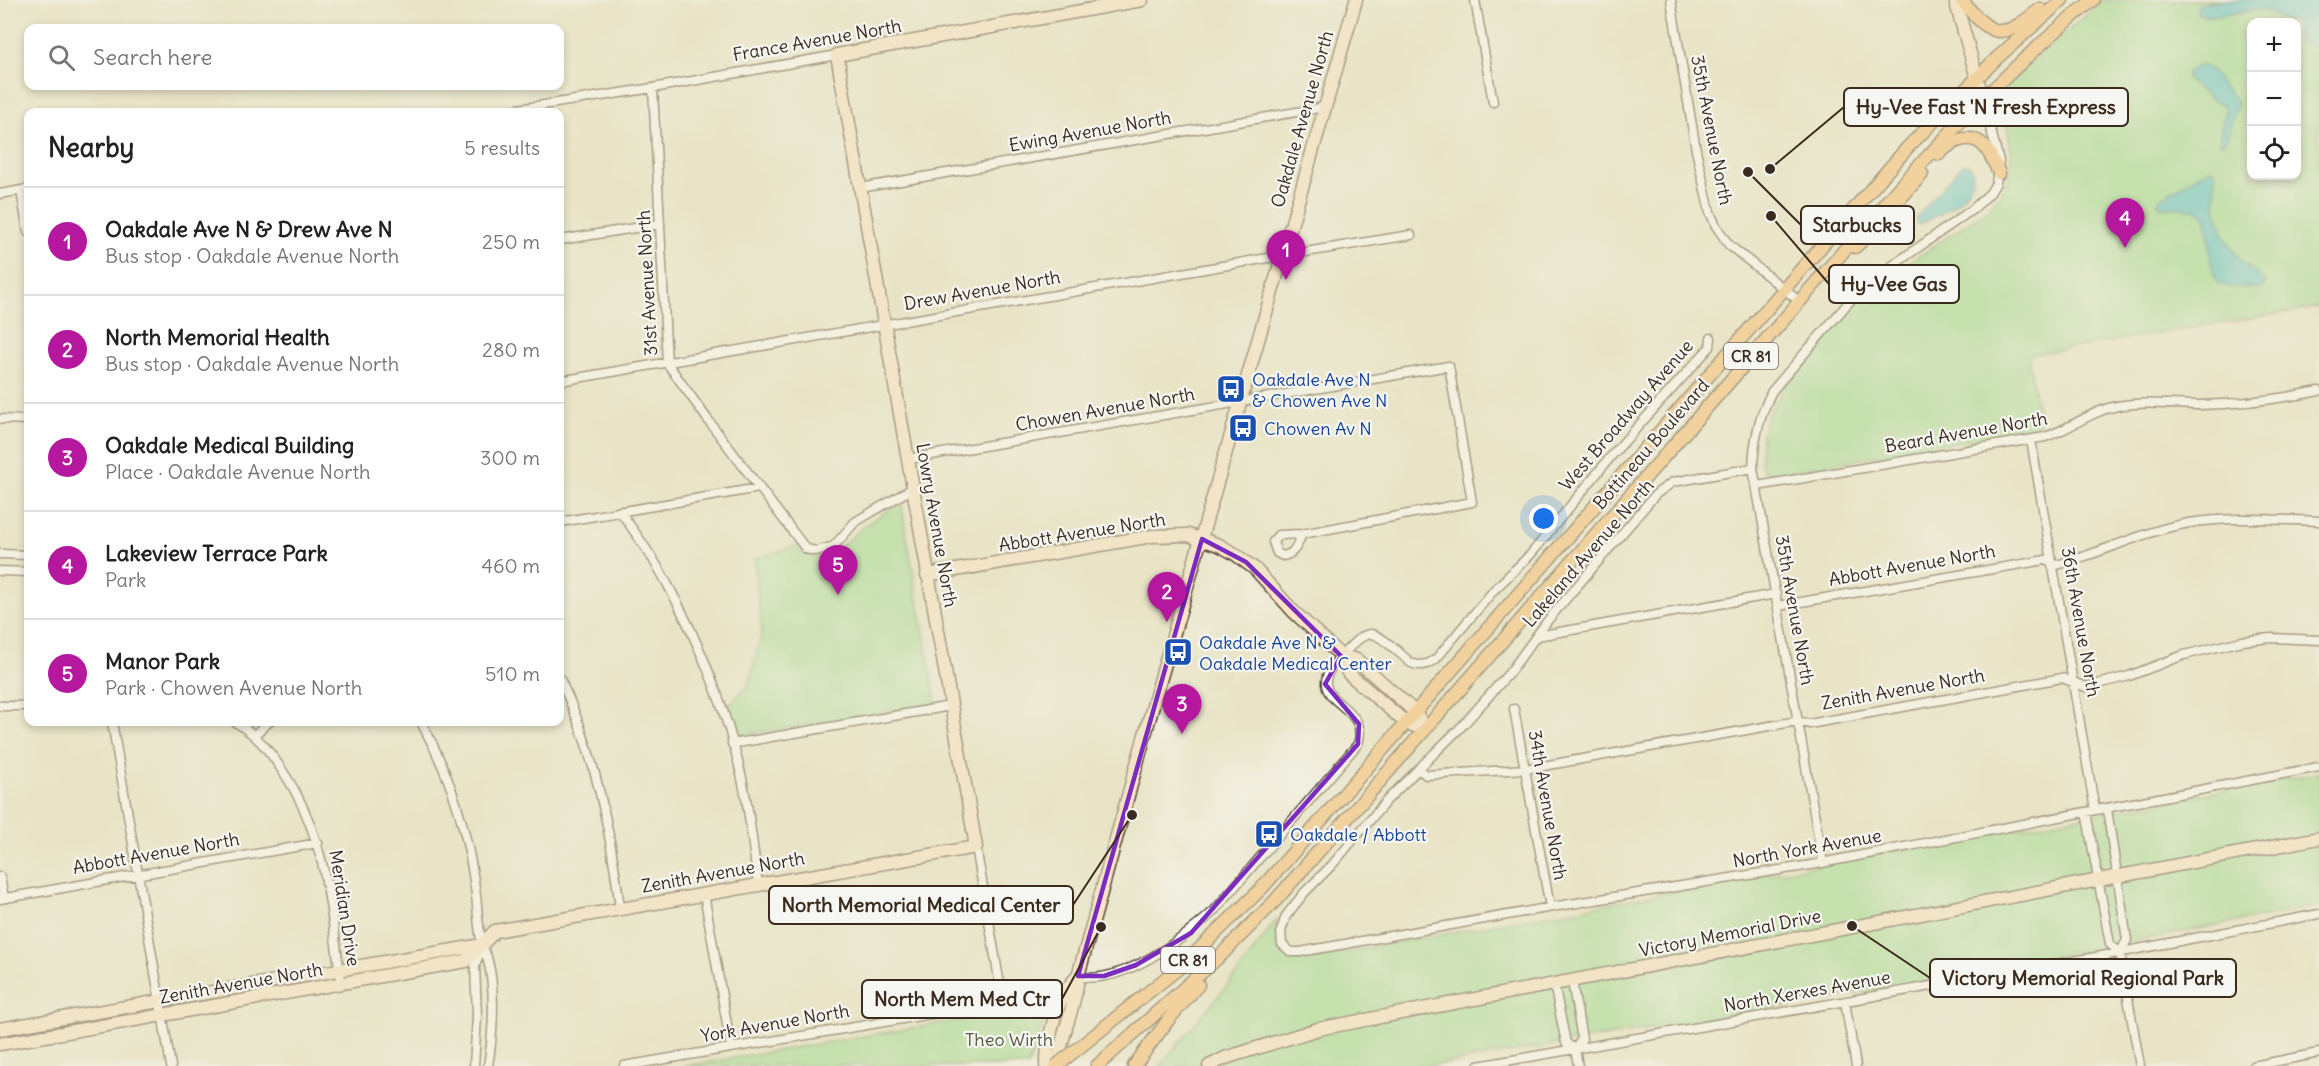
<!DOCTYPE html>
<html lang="en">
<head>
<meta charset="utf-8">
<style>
	:root { --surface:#fff; --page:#f6f6f6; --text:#222; --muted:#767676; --line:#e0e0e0; --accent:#b5179e }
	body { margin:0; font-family:Delius,sans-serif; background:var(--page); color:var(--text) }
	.controls { position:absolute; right:18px; top:18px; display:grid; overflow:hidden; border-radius:12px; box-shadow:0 3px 9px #0003 }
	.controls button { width:54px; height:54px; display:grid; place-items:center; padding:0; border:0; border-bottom:2px solid var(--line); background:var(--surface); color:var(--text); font:30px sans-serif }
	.you { position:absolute; left:1544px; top:519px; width:21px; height:21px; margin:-15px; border:4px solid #fff; border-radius:50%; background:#1a73e8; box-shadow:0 0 0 9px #1a73e833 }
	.badge { display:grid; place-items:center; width:39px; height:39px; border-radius:50%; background:var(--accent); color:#fff; font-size:20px; font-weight:700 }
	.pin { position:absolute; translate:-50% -50px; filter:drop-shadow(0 2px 3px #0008) }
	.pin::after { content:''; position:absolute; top:32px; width:21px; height:18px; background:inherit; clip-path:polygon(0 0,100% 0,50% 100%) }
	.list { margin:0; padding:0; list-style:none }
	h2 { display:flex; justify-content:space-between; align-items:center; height:78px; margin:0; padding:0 24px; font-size:26px }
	h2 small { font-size:20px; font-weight:400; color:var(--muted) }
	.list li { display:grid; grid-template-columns:39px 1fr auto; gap:18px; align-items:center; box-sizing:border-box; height:108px; padding:0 24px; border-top:2px solid var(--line) }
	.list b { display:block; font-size:22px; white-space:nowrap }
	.list p { margin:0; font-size:20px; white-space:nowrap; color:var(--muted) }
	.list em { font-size:20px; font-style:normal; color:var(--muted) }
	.icon { flex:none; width:33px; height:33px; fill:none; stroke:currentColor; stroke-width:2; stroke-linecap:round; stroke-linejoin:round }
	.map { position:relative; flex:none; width:2319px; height:1066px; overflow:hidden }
	.search { position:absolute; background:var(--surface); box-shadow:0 3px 9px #0003; left:24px; top:24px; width:540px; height:66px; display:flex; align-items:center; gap:15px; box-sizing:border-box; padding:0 21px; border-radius:12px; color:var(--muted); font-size:22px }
	.panel { position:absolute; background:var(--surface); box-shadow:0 3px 9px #0003; left:24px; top:108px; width:540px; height:618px; border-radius:12px }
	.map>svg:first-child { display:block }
	.green { fill:#9cdb91; stroke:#6c8258; stroke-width:1.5 }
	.water { fill:#54c2c8; stroke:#487673; stroke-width:1.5 }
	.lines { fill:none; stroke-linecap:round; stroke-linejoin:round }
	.street-casing { stroke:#554637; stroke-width:11 }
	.secondary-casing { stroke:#554637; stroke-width:15 }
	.primary-casing { stroke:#554637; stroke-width:15 }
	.street { stroke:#fff; stroke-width:8 }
	.secondary { stroke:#fde5c5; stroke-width:12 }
	.primary { stroke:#fbbd6e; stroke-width:12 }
	.primary-bridge-casing { stroke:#554637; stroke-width:15; stroke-linecap:butt }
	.primary-bridge { stroke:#fbbd6e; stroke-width:12 }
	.marked { fill:none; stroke:#7b2cbf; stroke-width:4.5; stroke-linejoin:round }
	.labels { text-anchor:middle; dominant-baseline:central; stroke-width:4.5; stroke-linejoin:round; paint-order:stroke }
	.shield { fill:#f6f6f2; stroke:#73675e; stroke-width:1.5 }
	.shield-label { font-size:16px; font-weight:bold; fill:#3b2a1e }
	.street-label { font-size:18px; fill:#3b2a1e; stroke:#f6f6f2 }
	.transit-label { font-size:18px; fill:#164399; stroke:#f6f6f2; text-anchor:start }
	.park-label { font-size:18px; fill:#53563b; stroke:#f6f6f2 }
	.leader { fill:none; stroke:#3b2a1e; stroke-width:2 }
	.callout-dot { fill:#3b2a1e; stroke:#f6f6f2; stroke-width:2 }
	.callout { fill:#f6f6f2; stroke:#3b2a1e; stroke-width:2 }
	.callout-label { font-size:20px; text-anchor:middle; font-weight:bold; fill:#3b2a1e }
</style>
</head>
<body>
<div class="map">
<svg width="2319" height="1066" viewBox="0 0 2319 1066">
	<rect width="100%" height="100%" fill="#f6f6f2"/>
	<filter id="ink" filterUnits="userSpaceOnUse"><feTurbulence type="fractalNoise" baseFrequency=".0167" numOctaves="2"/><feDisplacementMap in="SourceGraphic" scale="12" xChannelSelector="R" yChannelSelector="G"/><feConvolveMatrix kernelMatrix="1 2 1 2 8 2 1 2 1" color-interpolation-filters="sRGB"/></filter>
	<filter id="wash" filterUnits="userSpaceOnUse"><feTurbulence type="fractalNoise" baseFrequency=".008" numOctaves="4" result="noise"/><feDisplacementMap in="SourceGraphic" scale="24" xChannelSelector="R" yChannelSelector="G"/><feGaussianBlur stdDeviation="1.35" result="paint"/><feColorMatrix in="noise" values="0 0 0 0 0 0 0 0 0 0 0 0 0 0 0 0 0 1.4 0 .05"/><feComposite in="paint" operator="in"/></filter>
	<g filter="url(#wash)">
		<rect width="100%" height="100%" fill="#e9e4c6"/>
		<path class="green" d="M2104 0H2222L2209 2 2206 17 2261 9 2289 22H2252V176H2296L2297 38 2299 41 2319 48V307L2028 355 2041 432H2013L1769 475 1763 470 1761 462 1762 435 1767 416 1784 387 1870 289 1983 213C2017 182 2015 158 2004 115 2001 103 1998 96 2006 84Z
			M901 502 936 704 737 736 728 707 749 684 762 631 754 559 796 546 802 552 814 557 830 556 864 526Z
			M2319 773V906L1845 996 1429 1066H1160L1240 970 1277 919C1274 943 1274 959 1302 960Z
			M1050 1004 1028 1066H685L1002 1013Z"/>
		<path class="water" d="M2222 0H2319V48C2300 41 2296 45 2296 22 2284 22 2274 12 2262 10 2240 6 2221 23 2197 13L2199 4Z
			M2199 65C2212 65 2216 80 2224 88 2229 93 2234 96 2237 103L2227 138 2223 143 2220 142C2218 129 2228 118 2224 105L2211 99 2186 79 2187 72Z
			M1964 163 1971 167C1981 195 1941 214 1921 224H1917L1916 218Z
			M2211 168 2215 171C2214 200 2216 227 2234 251 2242 263 2254 271 2264 281V285L2261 288 2229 287 2218 283C2206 263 2213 236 2204 214L2194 209 2162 207 2158 204 2160 198Z"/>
	</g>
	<g filter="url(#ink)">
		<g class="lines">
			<g class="street-casing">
				<path id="street" d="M1475 0 1493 102
					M1671 0 1696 150 1710 212 1716 226 1729 245 1799 301
					M653 88 667 363 711 424 806 549 816 551 834 546 855 522 913 488
					M498 112 653 88 837 55
					M860 188 1325 107
					M21 191 28 232
					M0 194 28 189
					M560 240 660 224
					M560 381 1268 258 1411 235
					M0 419 28 420
					M2031 440 2095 810
					M908 459 1449 366 1472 502 1302 534 1278 535 1273 542 1277 553 1283 556C1295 554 1298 544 1302 534
					M1753 468 1673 482 1656 494 1548 620 1510 672 1464 724 1387 800 1332 865 1304 893 1286 916 1281 931 1282 944 1291 952H1300L1558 906 1811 865 2319 767
					M1757 486 2045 437C2070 429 2091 411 2117 406 2144 401 2172 405 2200 405 2240 404 2280 399 2319 391
					M620 511C635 533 651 554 663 576 701 644 732 722 746 798 751 826 754 855 758 884
					M560 522 759 488
					M0 554 28 555
					M2052 566C2099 555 2142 531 2189 523 2232 516 2276 520 2319 521
					M0 571 28 572
					M1778 606 2051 559
					M1537 636 1776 594
					M560 679C595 752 610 828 620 908
					M0 706H28
					M1514 709 1550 907
					M112 722 171 1066
					M235 722C256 734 269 750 282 770 326 834 331 909 341 983
					M421 722C448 771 466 825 474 881 478 902 477 924 482 944 483 950 487 955 488 961 496 991 493 1036 488 1066
					M254 735 269 722
					M732 744 951 706
					M1419 769 1426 775 1526 769 1798 721 1809 724 2062 678 2086 687 2129 676 2184 655 2242 641 2271 638 2319 640
					M2107 809 2127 940 2120 953
					M2086 812 2110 944 2120 953 2140 1066
					M1823 863 1753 468C1754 439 1759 417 1772 391L1862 287 1973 209 1990 193 1996 183 1999 161 1983 99
					M0 877 4 898
					M704 894 731 1047
					M0 899 318 843
					M1078 976C1120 987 1185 938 1214 911L1358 744C1373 700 1291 704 1344 653 1351 646 1360 635 1370 634 1380 633 1402 656 1411 663 1420 667 1428 665 1436 659L1494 590 1531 554 1613 454 1710 347 1711 338
					M1572 981 1582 1039 1575 1049 1578 1066
					M1554 984 1566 1043 1575 1049
					M1845 1002 1856 1066
					M474 1066 477 1016 475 966 481 948
					M624 1066 1003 1002 976 847
					M1478 1066 2107 955 2319 914
					M2253 1066 2319 1053"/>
			</g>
			<g class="secondary-casing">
				<path id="secondary" d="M1955 0 1983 99
					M927 575 1152 536 1188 535 1219 545 1235 554 1255 569 1293 611 1341 656 1348 673 1406 723 1425 729
					M1341 656 1357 660 1415 712 1420 720
					M0 1029 482 945
					M0 1044 466 961 495 931 976 847 837 55 1142 0
					M1046 1066C1049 1035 1055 998 1078 976
					M1058 1066C1060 1035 1076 1007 1078 976L1156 695 1356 0
					M1209 1066 1225 1058 1318 1029 2319 838"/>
			</g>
			<g class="primary-casing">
				<path id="primary" d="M1961 0C1993 37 2000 42 2040 9
					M1939 154C1951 141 1971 131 1985 147 1991 154 1995 165 1999 173
					M1855 247 1866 237 1922 174
					M1091 1038 1185 963 1262 888 1908 147 1997 58 2062 0
					M1097 1066 1221 955 1275 901 1904 182C1964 117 2024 55 2093 0
					M1134 1066 1169 1019 1198 985"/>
			</g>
			<use href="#street" class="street"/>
			<use href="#secondary" class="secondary"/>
			<use href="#primary" class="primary"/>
			<g class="primary-bridge-casing">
				<path id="primary-bridge" d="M1056 1066 1091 1038"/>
			</g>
			<use href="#primary-bridge" class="primary-bridge"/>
		</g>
	</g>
	<path d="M0 0H2319V1066H0ZM1202 539 1246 562 1341 656 1325 684 1359 724 1358 744 1191 933 1136 965 1104 976H1078Z" fill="#e9e4c6" fill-opacity=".55" fill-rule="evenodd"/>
	<path class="marked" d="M1202 539 1246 562 1341 656 1325 684 1359 724 1358 744 1191 933 1136 965 1104 976H1078Z"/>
	<defs>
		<g id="bus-square" transform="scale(1.5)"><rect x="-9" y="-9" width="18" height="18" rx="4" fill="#1a4fb4" stroke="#f6f6f2"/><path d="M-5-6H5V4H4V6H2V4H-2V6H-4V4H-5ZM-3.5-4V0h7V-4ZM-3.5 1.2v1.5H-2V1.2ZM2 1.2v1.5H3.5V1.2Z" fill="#fff"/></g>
	</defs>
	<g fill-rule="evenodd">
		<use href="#bus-square" x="1231" y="389"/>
		<use href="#bus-square" x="1243" y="428"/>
		<use href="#bus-square" x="1178" y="652"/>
		<use href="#bus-square" x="1269" y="834"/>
	</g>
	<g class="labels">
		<g class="shield">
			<rect x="1724" y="343" width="54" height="26" rx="4.5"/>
			<rect x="1161" y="947" width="54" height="26" rx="4.5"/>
		</g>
		<g class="shield-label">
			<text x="1751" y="356">CR 81</text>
			<text x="1188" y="960">CR 81</text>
		</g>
		<g class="street-label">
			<text transform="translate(817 40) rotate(-10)">France Avenue North</text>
			<text transform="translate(1302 119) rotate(-74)">Oakdale Avenue North</text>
			<text transform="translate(1712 130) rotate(79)">35th Avenue North</text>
			<text transform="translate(1090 131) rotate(-10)">Ewing Avenue North</text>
			<text transform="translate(647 283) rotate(-93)">31st Avenue North</text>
			<text transform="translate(982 290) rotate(-10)">Drew Avenue North</text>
			<text transform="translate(1105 409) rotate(-10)">Chowen Avenue North</text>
			<text transform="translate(1626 415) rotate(-49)">West Broadway Avenue</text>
			<text transform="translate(1966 432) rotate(-10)">Beard Avenue North</text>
			<text transform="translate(1651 444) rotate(-49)">Bottineau Boulevard</text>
			<text transform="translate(937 525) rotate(80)">Lowry Avenue North</text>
			<text transform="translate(1082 532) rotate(-9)">Abbott Avenue North</text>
			<text transform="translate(1588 553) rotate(-49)">Lakeland Avenue North</text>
			<text transform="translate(1912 565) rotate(-10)">Abbott Avenue North</text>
			<text transform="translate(1795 610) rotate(80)">35th Avenue North</text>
			<text transform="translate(2081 622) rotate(80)">36th Avenue North</text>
			<text transform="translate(1903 689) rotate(-10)">Zenith Avenue North</text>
			<text transform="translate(1548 805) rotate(80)">34th Avenue North</text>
			<text transform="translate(1807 848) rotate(-10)">North York Avenue</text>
			<text transform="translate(156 853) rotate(-10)">Abbott Avenue North</text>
			<text transform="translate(723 872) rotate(-10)">Zenith Avenue North</text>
			<text transform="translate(345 908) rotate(81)">Meridian Drive</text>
			<text transform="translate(1730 933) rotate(-11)">Victory Memorial Drive</text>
			<text transform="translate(241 983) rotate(-10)">Zenith Avenue North</text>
			<text transform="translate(1807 991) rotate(-10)">North Xerxes Avenue</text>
			<text transform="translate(775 1023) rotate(-10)">York Avenue North</text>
		</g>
		<g class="transit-label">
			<text x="1252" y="379">Oakdale Ave N<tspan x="1252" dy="21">&amp; Chowen Ave N</tspan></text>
			<text x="1264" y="428">Chowen Av N</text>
			<text x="1199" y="642">Oakdale Ave N &amp;<tspan x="1199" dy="21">Oakdale Medical Center</tspan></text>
			<text x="1290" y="834">Oakdale / Abbott</text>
		</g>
		<g class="park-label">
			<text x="1009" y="1039">Theo Wirth</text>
		</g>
	</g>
	<path class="leader" d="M1770 169L1844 107M1748 172L1801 225M1771 216L1829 284M1132 815L1073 905M1852 926L1930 978M1101 927L1062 999"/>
	<g class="callout-dot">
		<circle cx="1770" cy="169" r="6"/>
		<circle cx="1748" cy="172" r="6"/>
		<circle cx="1771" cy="216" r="6"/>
		<circle cx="1132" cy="815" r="6"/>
		<circle cx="1852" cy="926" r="6"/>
		<circle cx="1101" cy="927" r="6"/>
	</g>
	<g class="callout">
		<rect x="1844" y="88" width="284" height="38" rx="6"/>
		<rect x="1801" y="206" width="113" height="38" rx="6"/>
		<rect x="1829" y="265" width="130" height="38" rx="6"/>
		<rect x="769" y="886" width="304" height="38" rx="6"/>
		<rect x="1930" y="959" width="306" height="38" rx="6"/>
		<rect x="862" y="980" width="200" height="38" rx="6"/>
	</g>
	<g class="callout-label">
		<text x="1986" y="114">Hy-Vee Fast 'N Fresh Express</text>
		<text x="1857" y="232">Starbucks</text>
		<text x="1894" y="291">Hy-Vee Gas</text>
		<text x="921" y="912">North Memorial Medical Center</text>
		<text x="2083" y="985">Victory Memorial Regional Park</text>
		<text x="962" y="1006">North Mem Med Ctr</text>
	</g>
</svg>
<div class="controls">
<button>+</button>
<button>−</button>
<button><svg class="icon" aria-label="locate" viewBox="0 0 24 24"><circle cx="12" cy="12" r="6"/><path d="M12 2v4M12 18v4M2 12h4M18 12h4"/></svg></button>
</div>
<div class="you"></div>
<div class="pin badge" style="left:1286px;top:280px">1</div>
<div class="pin badge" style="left:1167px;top:622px">2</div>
<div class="pin badge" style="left:1182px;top:734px">3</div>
<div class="pin badge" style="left:2125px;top:248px">4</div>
<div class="pin badge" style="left:838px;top:595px">5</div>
<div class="search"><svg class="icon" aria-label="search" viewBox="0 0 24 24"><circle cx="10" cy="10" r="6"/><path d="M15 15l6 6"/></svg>Search here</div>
<section class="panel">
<h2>Nearby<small>5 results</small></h2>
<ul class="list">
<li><span class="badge">1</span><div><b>Oakdale Ave N &amp; Drew Ave N</b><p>Bus stop · Oakdale Avenue North</p></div><em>250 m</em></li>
<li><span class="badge">2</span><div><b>North Memorial Health</b><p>Bus stop · Oakdale Avenue North</p></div><em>280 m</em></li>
<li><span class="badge">3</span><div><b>Oakdale Medical Building</b><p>Place · Oakdale Avenue North</p></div><em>300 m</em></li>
<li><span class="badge">4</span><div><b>Lakeview Terrace Park</b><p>Park</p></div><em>460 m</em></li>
<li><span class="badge">5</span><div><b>Manor Park</b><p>Park · Chowen Avenue North</p></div><em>510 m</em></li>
</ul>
</section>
</div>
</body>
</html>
